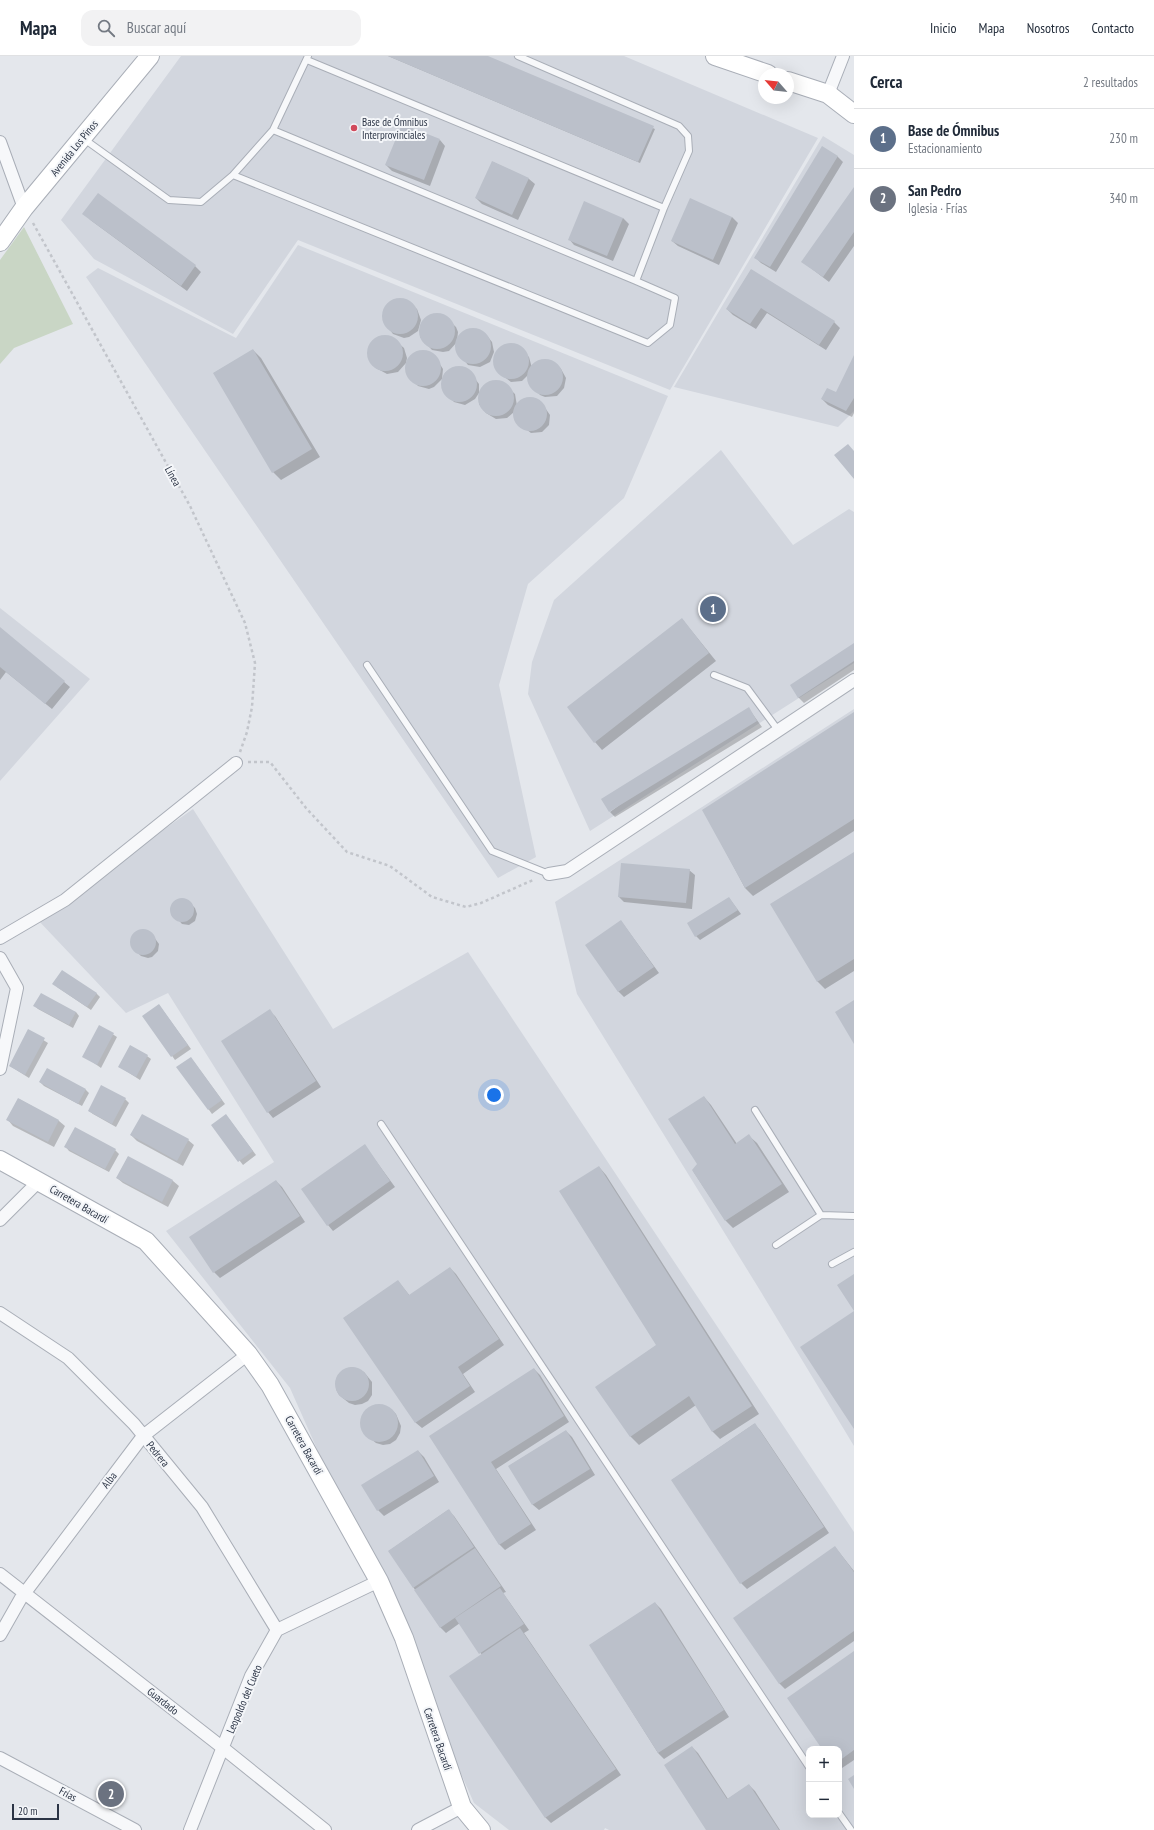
<!DOCTYPE html>
<html lang="es">
<head>
<meta charset="utf-8">
<style>
	:root { --surface:#fff; --page:#f2f2f3; --text:#1f2937; --muted:#747a83; --line:#e0e1e3; --accent:#d1495b }
	body { margin:0; font-family:"PT Sans Narrow",sans-serif; background:var(--page); color:var(--text) }
	.controls { position:absolute; right:12px; bottom:12px; display:grid; overflow:hidden; border-radius:8px; box-shadow:0 4px 16px #0002 }
	.controls button { width:36px; height:36px; display:grid; place-items:center; padding:0; border:0; border-bottom:1px solid var(--line); background:var(--surface); color:var(--text); font:20px sans-serif }
	.compass { position:absolute; left:758px; top:12px; width:36px; height:36px; border-radius:50%; background:var(--surface); box-shadow:0 4px 16px #0002; rotate:298deg }
	.scale { position:absolute; left:12px; bottom:10px; width:47px; box-sizing:border-box; padding-left:4px; border:2px solid #2b3445; border-top:0; font-size:11px; line-height:14px; white-space:nowrap; color:#2b3445; -webkit-text-stroke:3px #f4f6f9; paint-order:stroke }
	.you { position:absolute; left:494px; top:1039px; width:14px; height:14px; margin:-10px; border:3px solid #fff; border-radius:50%; background:#1a73e8; box-shadow:0 0 0 6px #1a73e833 }
	.badge { display:grid; place-items:center; width:26px; height:26px; border-radius:50%; background:var(--accent); color:#fff; font-size:13px; font-weight:700 }
	.pin { position:absolute; translate:-50% -50%; border:2px solid #fff; box-shadow:0 1px 4px #0006 }
	.list { margin:0; padding:0; list-style:none }
	h2 { display:flex; justify-content:space-between; align-items:center; height:52px; margin:0; padding:0 16px; font-size:17px }
	h2 small { font-size:13px; font-weight:400; color:var(--muted) }
	.list li { display:grid; grid-template-columns:26px 1fr auto; gap:12px; align-items:center; box-sizing:border-box; height:60px; padding:0 16px; border-top:1px solid var(--line) }
	.list b { display:block; font-size:15px; white-space:nowrap }
	.list p { margin:0; font-size:13px; white-space:nowrap; color:var(--muted) }
	.list em { font-size:13px; font-style:normal; color:var(--muted) }
	.icon { flex:none; width:22px; height:22px; fill:none; stroke:currentColor; stroke-width:2; stroke-linecap:round; stroke-linejoin:round }
	.map { position:relative; flex:none; width:854px; height:1774px; overflow:hidden }
	header { display:flex; align-items:center; gap:24px; box-sizing:border-box; height:56px; padding:0 20px; background:var(--surface); border-bottom:1px solid var(--line) }
	header strong { font-size:19px }
	nav { display:flex; gap:22px; margin-inline-start:auto; font-size:14px }
	.search { width:280px; height:36px; background:var(--page); display:flex; align-items:center; gap:10px; box-sizing:border-box; padding:0 14px; border-radius:12px; color:var(--muted); font-size:15px }
	main { display:flex }
	aside { flex:1; background:var(--surface) }
	.map>svg:first-child { display:block }
	.built { fill:#d2d6de; fill-rule:evenodd }
	.green { fill:#c9d6c5 }
	.shadow { fill:#0003 }
	.building { fill:#bbc0ca }
	.lines { fill:none; stroke-linecap:round; stroke-linejoin:round }
	.lane-casing { stroke:#a9aeb7; stroke-width:8 }
	.street-casing { stroke:#a9aeb7; stroke-width:14 }
	.secondary-casing { stroke:#a9aeb7; stroke-width:20 }
	.path { stroke:#c2c5cb; stroke-width:2.5; stroke-dasharray:3 3; stroke-linecap:butt }
	.lane { stroke:#f7f8fa; stroke-width:6 }
	.street { stroke:#f7f8fa; stroke-width:12 }
	.secondary { stroke:#fff; stroke-width:18 }
	.poi-dot { fill:#d1495b; stroke:#f4f6f9; stroke-width:1.5 }
	.labels { text-anchor:middle; dominant-baseline:central; stroke-width:4; stroke-linejoin:round; paint-order:stroke }
	.poi-label { font-size:11px; fill:#2b3445; stroke:#f4f6f9; text-anchor:start }
	.street-label { font-size:11px; fill:#2b3445; stroke:#f4f6f9 }
</style>
</head>
<body>
<header>
<strong>Mapa</strong>
<div class="search"><svg class="icon" aria-label="search" viewBox="0 0 24 24"><circle cx="10" cy="10" r="6"/><path d="M15 15l6 6"/></svg>Buscar aquí</div>
<nav><a>Inicio</a><a>Mapa</a><a>Nosotros</a><a>Contacto</a></nav>
</header>
<main>
<div class="map">
<svg width="854" height="1774" viewBox="0 0 854 1774">
	<rect width="100%" height="100%" fill="#e4e7ec"/>
	<path class="built" d="M181 0H624L818 82 670 334 298 184 233 278 94 203 61 164Z
		M823 80 854 99V355L838 371 674 331Z
		M298 189 668 340 624 442 528 528 499 629 536 801 498 822 86 221 98 212 236 282Z
		M721 394 793 489 849 453 854 456V607L590 775 528 638 532 606 554 544Z
		M0 552 90 623 0 725Z
		M854 653V1390L761 1236 577 938 555 846Z
		M193 753 333 973 468 896 854 1476V1774H609L605 1772 604 1774H509L474 1747 290 1332 166 1175 274 1106 168 937 126 957 37 863ZM809 1693H839V1759H809Z"/>
	<path class="green" d="M24 171 73 268 14 292 0 308V204Z"/>
	<path class="shadow" d="M388 0H485L655 73 640 107Z
		M440 84 445 90 430 130 392 115 386 109Z
		M837 100 843 106 776 216 761 207 755 201Z
		M493 106 529 123 535 128 518 164 482 148 476 142Z
		M854 133V190L829 226 803 206Z
		M732 161 738 167 719 209 678 190 672 185Z
		M623 162 629 168 613 205 574 189 569 183Z
		M89 163 195 210 201 216 187 235Z
		M751 214 834 266 840 272 826 294 767 257 756 273 733 259 727 253Z
		M403 243 417 253 421 264 418 275 409 281 404 282 393 278 383 265 384 254 387 249 391 245Z
		M438 258 443 259 456 271 458 276 457 285 464 276 469 274H480L488 281 492 286 494 296 490 306 480 311 468 309 457 295V286L449 295 443 296 432 294 420 281 421 269 427 261Z
		M386 280 391 281 404 292 407 302 406 307 398 316 387 318 376 312 369 303V291L375 283Z
		M512 288 517 290 529 301 532 312 537 306 547 304 557 309 561 313 566 322 564 332 557 340 545 341 540 339 529 325 530 317 522 325 511 326 498 316 495 311V300L501 291Z
		M253 294 261 302 320 401 281 424 273 416 214 317Z
		M418 296H429L434 299 443 313 442 323 434 331 429 333 418 330 407 317V306L414 298Z
		M854 301V357L852 361 828 349 822 343 836 338Z
		M454 312H465L469 315 479 328V337L475 343 465 349 454 346 443 333V322L445 317Z
		M498 325 503 327 515 338 517 350 522 344 532 342 541 346 550 359 549 369 542 376 531 377 518 367 514 356 507 362 496 363 486 357 479 348 480 336 487 328Z
		M682 563 716 605 602 694 595 686Z
		M0 572 70 631 52 653 6 616 0 624Z
		M854 588V614L804 647 798 641Z
		M749 653 762 671 615 761 610 756Z
		M854 657V775L753 840 745 832 704 755Z
		M854 797V915L825 933 817 925Z
		M689 814 695 819 692 853 624 846 619 841Z
		M729 842 741 858 700 884 696 880Z
		M178 844 188 845 195 852 197 858 195 865 189 869 182 868 171 856 173 848Z
		M621 865 659 917 624 941 618 935Z
		M141 874 151 877 159 888 158 895 152 901 148 902 141 900 134 893 131 886 134 879Z
		M57 931 96 937 100 941 91 954Z
		M159 949 191 993 175 1004 144 960Z
		M35 950 76 956 79 960 73 972 38 953Z
		M269 955 275 960 321 1031 273 1062 268 1056Z
		M100 970 117 981 101 1012 84 1000Z
		M29 975 48 987 29 1022 10 1010Z
		M147 1000 151 1003 140 1024 120 1011Z
		M194 1006 225 1048 212 1058 178 1011Z
		M47 1013 86 1034 89 1037 82 1050 44 1030 40 1026Z
		M704 1041 711 1049 737 1088 749 1080 757 1087 789 1136 733 1172 726 1165 693 1115 698 1108Z
		M19 1043 59 1065 65 1070 54 1091 13 1070 8 1064Z
		M125 1043 129 1047 116 1071 93 1058 89 1055Z
		M229 1063 256 1099 243 1109 212 1069Z
		M131 1079 188 1084 194 1089 183 1110 137 1085Z
		M365 1090 395 1131 333 1175 328 1169Z
		M66 1091 115 1094 119 1098 109 1116 69 1095Z
		M128 1101 173 1125 179 1130 168 1151 123 1127 117 1122Z
		M599 1111 606 1119 759 1358 720 1383 712 1375 696 1349 639 1389 631 1381 597 1331 657 1289Z
		M276 1125 282 1131 305 1166 220 1222 214 1216Z
		M450 1212 456 1218 504 1289 463 1318 475 1336 422 1372 416 1367 344 1262 398 1225 410 1240Z
		M352 1311 364 1316 372 1326V1339L368 1345 362 1348 355 1349 349 1347 339 1339 336 1333 337 1321 341 1316Z
		M534 1313 540 1319 569 1366 496 1413 536 1474 505 1494 499 1488 431 1380Z
		M381 1349 392 1354 396 1358 401 1370 400 1377 396 1384 390 1388 383 1389 376 1387 366 1379 362 1373 361 1365 364 1358 368 1353Z
		M754 1368 760 1374 829 1477 747 1533 741 1527 672 1424Z
		M566 1375 572 1381 595 1419 539 1454 533 1449 509 1410Z
		M418 1395 424 1401 439 1426 384 1460 378 1454Z
		M448 1454 454 1460 506 1536 503 1537 529 1574 524 1577 621 1719 551 1767 545 1761 482 1599 460 1567 446 1577 440 1571 389 1495Z
		M835 1491 854 1515V1585L785 1633 779 1627Z
		M655 1547 661 1553 729 1661 664 1703 658 1697 590 1589Z
		M854 1596V1704L839 1714V1693H823Z
		M692 1691 698 1697 728 1743 749 1729 755 1735 780 1774H708Z"/>
	<path class="building" d="M388 0H488L654 70 638 106Z
		M402 68 440 83 424 124 385 109Z
		M822 90 838 100 770 211 754 202Z
		M492 105 529 122 512 159 475 142Z
		M854 131V176L823 221 801 206Z
		M98 137 196 209 181 230 82 158Z
		M690 142 732 161 713 204 671 185Z
		M584 145 623 162 607 200 568 184Z
		M751 213 835 265 819 289 761 252 750 268 726 253Z
		M382 260a18 18 0 1 1 36 0a18 18 0 1 1-36 0Z
		M419 275a18 18 0 1 1 36 0a18 18 0 1 1-36 0Z
		M455 290a18 18 0 1 1 36 0a18 18 0 1 1-36 0Z
		M367 297a18 18 0 1 1 36 0a18 18 0 1 1-36 0Z
		M493 305a18 18 0 1 1 36 0a18 18 0 1 1-36 0Z
		M253 293 312 393 272 417 213 317Z
		M405 312a18 18 0 1 1 36 0a18 18 0 1 1-36 0Z
		M854 299V342L846 355 821 343 827 332 836 336Z
		M527 321a18 18 0 1 1 36 0a18 18 0 1 1-36 0Z
		M441 328a18 18 0 1 1 36 0a18 18 0 1 1-36 0Z
		M478 342a18 18 0 1 1 36 0a18 18 0 1 1-36 0Z
		M513 358a17 17 0 1 1 34 0a17 17 0 1 1-34 0Z
		M848 388 854 395V423L834 399Z
		M682 562 709 597 594 687 567 651Z
		M0 571 65 625 45 648 0 611Z
		M854 587V605L798 642 790 629Z
		M749 651 757 665 609 756 601 743Z
		M854 656V763L745 832 702 754Z
		M854 796V903L817 926 770 848Z
		M621 807 690 813 686 847 618 841Z
		M729 841 738 854 695 881 687 867Z
		M170 854a12 12 0 1 1 24 0a12 12 0 1 1-24 0Z
		M621 864 654 911 618 936 585 889Z
		M130 886a13 13 0 1 1 26 0a13 13 0 1 1-26 0Z
		M62 914 97 937 87 951 52 928Z
		M41 937 76 956 69 969 33 950Z
		M854 944V988L835 956Z
		M159 948 188 989 171 1001 142 960Z
		M270 953 316 1025 267 1057 221 985Z
		M99 969 114 977 97 1009 82 1001Z
		M28 973 45 982 25 1019 9 1010Z
		M130 989 148 999 136 1021 118 1011Z
		M191 1001 222 1044 208 1054 176 1011Z
		M47 1012 86 1033 78 1048 39 1026Z
		M101 1029 126 1042 112 1068 88 1055Z
		M704 1040 735 1088 749 1078 782 1128 725 1165 692 1114 697 1108 668 1063Z
		M18 1042 59 1064 48 1086 6 1064Z
		M142 1058 189 1083 177 1105 130 1079Z
		M226 1058 253 1095 238 1106 211 1069Z
		M75 1071 116 1093 105 1113 64 1091Z
		M365 1088 390 1125 327 1170 301 1133Z
		M128 1100 173 1124 162 1146 116 1122Z
		M599 1110 752 1350 712 1376 689 1340 630 1381 595 1331 656 1289 559 1135Z
		M276 1124 300 1160 213 1217 189 1181Z
		M450 1211 499 1283 458 1311 470 1330 415 1367 343 1262 398 1224 409 1239Z
		M854 1218V1373L800 1291 854 1255 837 1229Z
		M335 1328a17 17 0 1 1 34 0a17 17 0 1 1-34 0Z
		M534 1312 564 1360 491 1406 531 1468 499 1489 429 1380Z
		M360 1367a19 19 0 1 1 38 0a19 19 0 1 1-38 0Z
		M755 1367 824 1471 740 1528 671 1424Z
		M566 1374 590 1413 532 1449 508 1410Z
		M418 1394 434 1420 377 1455 361 1429Z
		M449 1453 474 1491 413 1532 388 1495Z
		M835 1490 854 1516V1575L779 1628 733 1562Z
		M475 1492 501 1530 440 1572 414 1534Z
		M500 1532 524 1568 479 1598 455 1562Z
		M655 1546 724 1654 658 1697 589 1589Z
		M520 1572 616 1713 545 1762 449 1620Z
		M854 1595V1694L839 1705V1693H822L787 1642Z
		M692 1690 727 1743 749 1728 779 1774H706L664 1709Z
		M854 1719V1733L848 1723Z"/>
	<g class="lines">
		<g class="lane-casing">
			<path id="lane" d="M307 4 664 152 689 95 688 80 679 70 518 0
				M273 74 636 225 664 152
				M84 83 169 144 201 146 233 119 648 287 670 269 675 242 636 225
				M233 119 273 74 308 0
				M367 609 492 795 549 818
				M714 619 747 632 778 674
				M755 1054 821 1159
				M381 1068 809 1711
				M776 1189 821 1159 854 1160
				M832 1208 854 1196
				M839 1757 851 1774"/>
		</g>
		<g class="street-casing">
			<path id="street" d="M828 38 843 0
				M0 86 24 152
				M549 818 567 815 854 624
				M0 882 65 844 236 707
				M0 902 17 932 0 1013
				M0 1164 39 1125
				M0 1257 68 1302 134 1368 202 1451 277 1574
				M0 1518 223 1692 325 1774
				M0 1579 21 1542 143 1380 248 1298
				M0 1702 135 1774
				M190 1774 251 1620 277 1574 379 1525
				M418 1774 462 1751"/>
		</g>
		<g class="secondary-casing">
			<path id="secondary" d="M715 0 768 18
				M788 25 828 38 854 58
				M0 186 24 152 150 0
				M0 1104 146 1185 248 1298 270 1329 379 1525 404 1582 462 1751 481 1774"/>
		</g>
		<path class="path" d="M33 167 190 450 245 567 255 607 252 651 247 676 240 696
			M248 706H270L306 752 347 796 390 810 432 841 466 851 481 847 533 824"/>
		<use href="#lane" class="lane"/>
		<use href="#street" class="street"/>
		<use href="#secondary" class="secondary"/>
	</g>
	<circle class="poi-dot" cx="354" cy="72" r="4"/>
	<g class="labels">
		<g class="poi-label">
			<text x="362" y="66">Base de Ómnibus<tspan x="362" dy="13">Interprovinciales</tspan></text>
		</g>
		<g class="street-label">
			<text transform="translate(74 92) rotate(-51)">Avenida Los Pinos</text>
			<text transform="translate(173 420) rotate(61)">Línea</text>
			<text transform="translate(79 1148) rotate(30)">Carretera Bacardí</text>
			<text transform="translate(304 1389) rotate(61)">Carretera Bacardí</text>
			<text transform="translate(158 1398) rotate(51)">Pedrera</text>
			<text transform="translate(109 1424) rotate(-53)">Alba</text>
			<text transform="translate(244 1643) rotate(-67)">Leopoldo del Cueto</text>
			<text transform="translate(163 1645) rotate(38)">Guardado</text>
			<text transform="translate(438 1683) rotate(71)">Carretera Bacardí</text>
			<text transform="translate(68 1738) rotate(28)">Frías</text>
		</g>
	</g>
</svg>
<div class="controls">
<button>+</button>
<button>−</button>
</div>
<svg class="compass" viewBox="-18 -18 36 36"><path d="M0-13l5 13h-10z" fill="#e53935"/><path d="M0 13l5-13h-10z" fill="#747a83"/></svg>
<div class="scale">20 m</div>
<div class="you"></div>
<div class="pin badge" style="left:713px;top:553px;background:#5c6f8a">1</div>
<div class="pin badge" style="left:111px;top:1738px;background:#6b7280">2</div>
</div>
<aside>
<h2>Cerca<small>2 resultados</small></h2>
<ul class="list">
<li><span class="badge" style="background:#5c6f8a">1</span><div><b>Base de Ómnibus</b><p>Estacionamiento</p></div><em>230 m</em></li>
<li><span class="badge" style="background:#6b7280">2</span><div><b>San Pedro</b><p>Iglesia · Frías</p></div><em>340 m</em></li>
</ul>
</aside>
</main>
</body>
</html>
